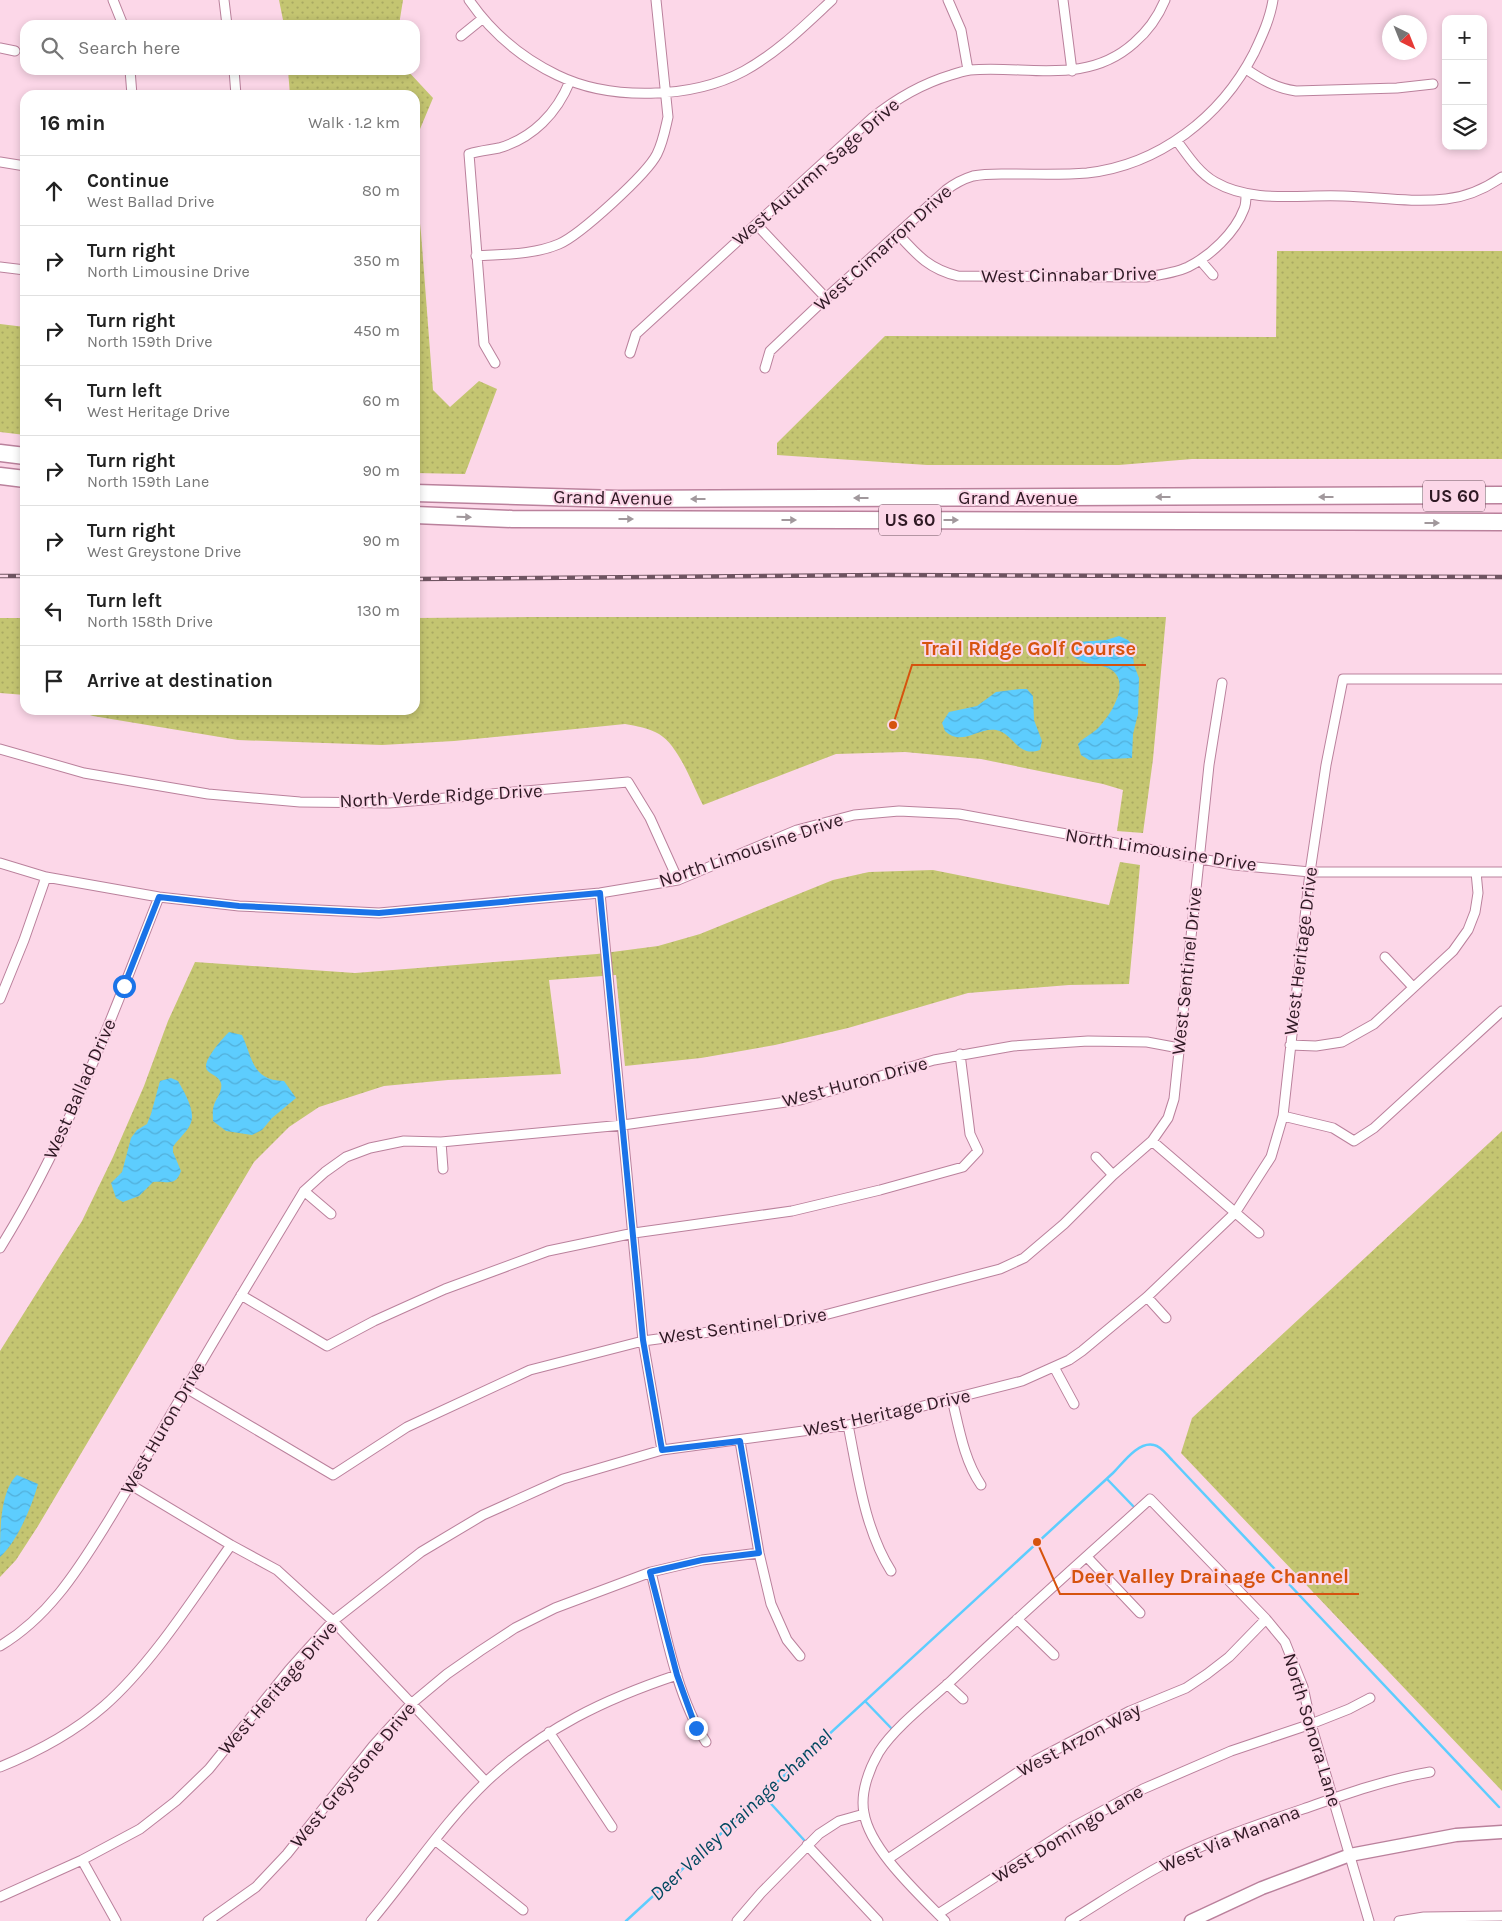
<!DOCTYPE html>
<html lang="en">
<head>
<meta charset="utf-8">
<style>
	:root { --surface:#fff; --page:#f6f6f6; --text:#222; --muted:#767676; --line:#e0e0e0 }
	body { margin:0; font-family:Karla,sans-serif; background:var(--page); color:var(--text) }
	.controls { position:absolute; right:15px; top:15px; display:grid; overflow:hidden; border-radius:10px; box-shadow:0 2px 8px #0003 }
	.controls button { width:45px; height:45px; display:grid; place-items:center; padding:0; border:0; border-bottom:1px solid var(--line); background:var(--surface); color:var(--text); font:25px sans-serif }
	.compass { position:absolute; left:1382px; top:15px; width:45px; height:45px; border-radius:50%; background:var(--surface); box-shadow:0 2px 8px #0003; rotate:137deg }
	.stop { position:absolute; width:15px; height:15px; margin:-11px; border:4px solid #1a73e8; border-radius:50%; background:#fff }
	.stop.end { background:#1a73e8; border-color:#fff; box-shadow:0 1px 5px #0008 }
	.list { margin:0; padding:0; list-style:none }
	h2 { display:flex; justify-content:space-between; align-items:center; height:65px; margin:0; padding:0 20px; font-size:21px }
	h2 small { font-size:16px; font-weight:400; color:var(--muted) }
	.list li { display:grid; grid-template-columns:32px 1fr auto; gap:15px; align-items:center; box-sizing:border-box; height:70px; padding:0 20px; border-top:1px solid var(--line) }
	.list b { display:block; font-size:19px; white-space:nowrap }
	.list p { margin:0; font-size:16px; white-space:nowrap; color:var(--muted) }
	.list em { font-size:16px; font-style:normal; color:var(--muted) }
	.icon { flex:none; width:28px; height:28px; fill:none; stroke:currentColor; stroke-width:2; stroke-linecap:round; stroke-linejoin:round }
	.map { position:relative; flex:none; width:1502px; height:1921px; overflow:hidden }
	.search { position:absolute; background:var(--surface); box-shadow:0 2px 8px #0003; left:20px; top:20px; width:400px; height:55px; display:flex; align-items:center; gap:12px; box-sizing:border-box; padding:0 18px; border-radius:15px; color:var(--muted); font-size:19px }
	.panel { position:absolute; background:var(--surface); box-shadow:0 2px 8px #0003; left:20px; top:90px; width:400px; height:625px; border-radius:15px }
	.map>svg:first-child { display:block }
	.grass { fill:url(#grass-dots) }
	.water { fill:url(#water-waves) }
	.lines { fill:none; stroke-linecap:round; stroke-linejoin:round }
	.stream { stroke:#5dcdfe; stroke-width:2.5 }
	.street-casing { stroke:#ba819c; stroke-width:11 }
	.secondary-casing { stroke:#ba819c; stroke-width:15 }
	.highway-casing { stroke:#ba819c; stroke-width:19 }
	.street { stroke:#fff; stroke-width:9 }
	.secondary { stroke:#fff; stroke-width:12 }
	.highway { stroke:#fff; stroke-width:16 }
	.rail-casing { stroke:#6f5461; stroke-width:4.5 }
	.rail { stroke:#fcd7e8; stroke-width:2.5; stroke-dasharray:8; stroke-linecap:butt }
	.oneway { fill:#a1989c }
	.route { stroke:#1a73e8; stroke-width:6 }
	.labels { text-anchor:middle; dominant-baseline:central; stroke-width:4; stroke-linejoin:round; paint-order:stroke }
	.shield { fill:#fcd7e8; stroke:#6c525f; stroke-width:1 }
	.shield-label { font-size:18px; font-weight:bold; fill:#2f1924 }
	.street-label { font-size:19px; fill:#2f1924; stroke:#fcd7e8 }
	.water-label { font-size:20px; font-style:italic; fill:#01475f; stroke:#fcd7e8 }
	.leader { fill:none; stroke:#d6530e; stroke-width:2 }
	.callout-dot { fill:#d6530e; stroke:#fcd7e8; stroke-width:2 }
	.callout-label { font-size:20px; text-anchor:middle; font-weight:bold; fill:#d6530e; stroke:#fcd7e8; stroke-width:4; stroke-linejoin:round; paint-order:stroke }
</style>
</head>
<body>
<div class="map">
<svg width="1502" height="1921" viewBox="0 0 1502 1921">
	<defs>
		<pattern id="grass-dots" width="8" height="8" patternUnits="userSpaceOnUse" patternTransform="scale(1.25)"><rect width="8" height="8" fill="#c4c571"/><path d="M2 2h.1M6 6h.1" fill="none" stroke="#a9a962" stroke-width="1.8" stroke-linecap="round"/></pattern>
		<pattern id="water-waves" width="16" height="10" patternUnits="userSpaceOnUse" patternTransform="scale(1.25)"><rect width="16" height="10" fill="#5dcdfe"/><path d="M0 5q4-4 8 0t8 0" fill="none" stroke="#51afda"/></pattern>
	</defs>
	<rect width="100%" height="100%" fill="#fcd7e8"/>
	<path class="grass" d="M279 0H403L399 25H284Z
		M288 70H407L433 98 415 141V95H290Z
		M415 175 421 233 433 390 450 407 479 381 497 389 465 474 415 473Z
		M1277 251H1502V459H1192L1119 465H927L777 455V443L885 336 1276 337Z
		M0 324 25 327V435L0 432Z
		M532 617H1166L1153 759 1143 833 1117 831 1123 790 1103 784 981 759 905 752 836 754 703 805C692 784 679 746 659 734 649 728 636 726 625 724L454 741 382 745 238 740 93 716 74 710H415V618Z
		M0 618H25V695L0 693Z
		M1120 862 1140 865 1129 984 1069 985 968 993 848 1028 775 1045 701 1058 625 1066 616 975 549 980 561 1074 448 1080 384 1086 319 1107 289 1127 254 1162 38 1526 16 1560 0 1577V1351L82 1221 113 1157 144 1086 168 1021 195 962 355 973 597 954 658 946 700 934 833 880 869 872 933 870 1109 905Z
		M1502 1131V1791L1181 1453 1192 1418Z"/>
	<path class="water" d="M1119 636 1128 640 1132 644 1134 665 1139 678 1138 714 1133 734 1132 758 1089 760 1081 755 1078 744C1083 738 1090 735 1096 730 1109 718 1133 682 1110 669 1098 663 1084 665 1073 656L1072 652 1078 642 1106 640Z
		M1020 689H1027L1033 696 1034 720 1042 741 1040 750C1017 758 1015 734 996 730 978 727 962 747 945 731L942 723 949 712 977 706 996 692Z
		M229 1032 242 1035C253 1059 252 1080 284 1081L296 1098 272 1118 262 1130 252 1135 226 1131 213 1121C213 1116 212 1110 214 1105 216 1098 223 1091 221 1083 219 1076 211 1075 207 1070 201 1062 223 1038 229 1032Z
		M171 1078 178 1081C184 1092 197 1112 190 1125 186 1133 178 1139 173 1147V1152L181 1171C175 1188 166 1180 153 1182L139 1196 123 1202 116 1198 111 1183 122 1172 131 1138 137 1130 147 1124 151 1114 160 1081Z
		M17 1475 38 1484C32 1506 17 1542 0 1557 0 1532 0 1491 17 1475Z"/>
	<g class="lines">
		<path class="stream" d="M1107 1479 1133 1506
			M865 1701 892 1729
			M763 1795 804 1840
			M626 1921 1113 1473C1123 1463 1138 1441 1154 1445 1161 1446 1167 1455 1172 1460L1499 1807"/>
		<g class="street-casing">
			<path id="street" d="M113 0 123 25
				M224 0 227 25
				M469 0C491 32 522 58 557 75 610 101 692 99 744 71 777 53 804 26 832 0
				M948 0 961 30 968 70
				M1063 0 1072 71
				M461 36 482 19
				M0 48 15 51
				M1246 69C1262 80 1276 88 1296 91L1397 88 1433 84
				M130 70 132 95
				M234 70 236 95
				M1177 141C1188 156 1199 173 1215 182 1253 204 1301 194 1343 196 1377 197 1412 203 1446 199 1466 197 1486 188 1502 177
				M0 162 25 166
				M756 224 826 298
				M898 234C917 255 929 269 958 276L1146 277C1160 275 1175 273 1188 267 1210 256 1235 233 1244 209 1246 205 1246 199 1246 194
				M476 256C504 254 533 255 559 244 580 235 647 174 657 154 663 142 665 130 668 117L656 0
				M1200 260 1213 275
				M0 267 25 270
				M630 353 636 334 872 118C897 98 921 84 951 75 957 73 964 71 970 70 1027 65 1086 86 1134 43 1148 31 1158 17 1165 0
				M495 363 484 344 469 154C479 151 489 150 499 148 533 138 557 113 570 81
				M765 368 770 351 826 298 946 190C954 184 963 179 973 176 987 173 1001 174 1015 174 1039 174 1063 175 1087 173 1159 165 1221 117 1254 53 1262 36 1270 19 1273 0
				M0 749 84 773 208 794 300 802 389 803 628 782 650 818 678 880
				M0 863 46 877 159 897 239 906 379 913 600 893 678 880 797 830 854 815 899 811 959 814 1234 865 1310 872H1502
				M600 893 643 1341 662 1450
				M1385 957 1413 987
				M0 999 24 940 46 877
				M1290 1045 1316 1046 1342 1042 1374 1024 1453 951 1468 930 1475 912 1478 893 1476 872
				M1283 1116 1333 1128 1354 1141 1374 1128 1502 1011
				M1152 1141 1259 1233
				M441 1142 443 1169
				M1096 1157 1113 1175
				M304 1191 331 1214
				M0 1248C68 1139 112 1016 159 897
				M241 1295 327 1346 374 1321 445 1289 548 1251 634 1233 792 1211 880 1190 963 1167 978 1151 970 1134 960 1054
				M1147 1297 1166 1318
				M1054 1367 1074 1404
				M186 1388 333 1475 407 1427 530 1370 643 1341 813 1318 1000 1269 1024 1258 1064 1224 1113 1175 1152 1141 1168 1118 1174 1099 1209 765 1222 683
				M952 1399C959 1428 964 1460 981 1485
				M848 1425C858 1474 864 1528 891 1571
				M740 1441 759 1553 771 1604 787 1640 800 1656
				M131 1485 231 1545 277 1570 333 1621 486 1782
				M1087 1557 1140 1613
				M651 1572C664 1625 676 1696 706 1742
				M1017 1619 1054 1655
				M0 1646C47 1618 76 1573 104 1528 133 1481 159 1434 187 1387 225 1321 265 1256 304 1191L325 1172 346 1157 370 1148 404 1141 441 1142 623 1125 800 1100 934 1060 1013 1046 1088 1041 1147 1042 1179 1048
				M947 1684 963 1699
				M549 1732 612 1827
				M0 1767C37 1752 74 1732 104 1706 152 1664 194 1597 231 1545
				M436 1841 523 1910
				M807 1845 878 1921
				M888 1859 1036 1760 1130 1711 1186 1688 1207 1674 1229 1657 1266 1619
				M82 1860 116 1921
				M0 1897 82 1860 140 1829 176 1801 209 1769 289 1670 333 1621 421 1552 483 1515 563 1479 662 1450 848 1425 1022 1381 1069 1360 1082 1351 1147 1297 1235 1213 1271 1157 1283 1116 1310 872 1326 765 1343 679H1502
				M938 1914 1071 1828 1143 1789 1231 1751 1311 1724 1349 1709 1370 1698
				M208 1921 256 1887 287 1854 373 1746 411 1704 447 1674 480 1651 515 1628 555 1608 651 1572 702 1560 759 1553
				M371 1921C409 1876 445 1821 487 1781 544 1728 605 1699 677 1675
				M737 1921 761 1893 819 1834 839 1821 864 1814
				M945 1921C919 1894 870 1850 864 1813 860 1793 869 1769 879 1752 894 1728 930 1700 952 1680 1017 1618 1084 1559 1150 1499L1266 1619 1285 1642 1303 1687 1311 1724 1369 1921
				M1070 1921C1101 1902 1132 1881 1164 1864 1208 1841 1262 1823 1309 1807 1348 1793 1389 1779 1430 1772
				M1399 1921 1424 1917 1502 1916"/>
		</g>
		<g class="secondary-casing">
			<path id="secondary" d="M1191 1921 1262 1888 1350 1855 1456 1835 1502 1832"/>
		</g>
		<g class="highway-casing">
			<path id="highway" d="M0 453 25 456
				M0 476 25 479
				M415 493 618 499 1502 495
				M415 515 512 519 1502 522"/>
		</g>
		<use href="#street" class="street"/>
		<use href="#secondary" class="secondary"/>
		<use href="#highway" class="highway"/>
		<g class="rail-casing">
			<path id="rail" d="M0 576H25
				M415 579 887 575 1502 577"/>
		</g>
		<use href="#rail" class="rail"/>
	</g>
	<defs><path id="oneway-solid" d="M-6-.8H1V-3.2L6.5 0L1 3.2V.8H-6Z" transform="scale(1.25)"/></defs>
	<g class="oneway">
		<use href="#oneway-solid" transform="translate(1163 497) rotate(180)"/>
		<use href="#oneway-solid" transform="translate(1326 497) rotate(180)"/>
		<use href="#oneway-solid" transform="translate(861 498) rotate(180)"/>
		<use href="#oneway-solid" transform="translate(698 499) rotate(180)"/>
		<use href="#oneway-solid" transform="translate(464 517) rotate(2)"/>
		<use href="#oneway-solid" transform="translate(626 519)"/>
		<use href="#oneway-solid" transform="translate(789 520)"/>
		<use href="#oneway-solid" transform="translate(951 520)"/>
		<use href="#oneway-solid" transform="translate(1432 523)"/>
	</g>
	<g class="lines">
		<path class="route" d="M124 986 159 897 239 906 379 913 600 893 643 1340 662 1450 740 1441 759 1553 702 1560 650 1572 677 1675 696 1728"/>
	</g>
	<g class="labels">
		<g class="shield">
			<rect x="1423" y="480.5" width="62" height="31" rx="4"/>
			<rect x="879" y="504.5" width="62" height="31" rx="4"/>
		</g>
		<g class="shield-label">
			<text x="1454" y="496">US 60</text>
			<text x="910" y="520">US 60</text>
		</g>
		<g class="street-label">
			<text transform="translate(816 172) rotate(-41)">West Autumn Sage Drive</text>
			<text transform="translate(883 248) rotate(-42)">West Cimarron Drive</text>
			<text transform="translate(1069 275) rotate(-1)">West Cinnabar Drive</text>
			<text transform="translate(613 498) rotate(1)">Grand Avenue</text>
			<text x="1018" y="498">Grand Avenue</text>
			<text transform="translate(441 796) rotate(-3)">North Verde Ridge Drive</text>
			<text transform="translate(751 850) rotate(-19)">North Limousine Drive</text>
			<text transform="translate(1161 850) rotate(9)">North Limousine Drive</text>
			<text transform="translate(1301 951) rotate(-83)">West Heritage Drive</text>
			<text transform="translate(1187 971) rotate(-84)">West Sentinel Drive</text>
			<text transform="translate(855 1082) rotate(-15)">West Huron Drive</text>
			<text transform="translate(80 1089) rotate(-66)">West Ballad Drive</text>
			<text transform="translate(743 1326) rotate(-8)">West Sentinel Drive</text>
			<text transform="translate(887 1413) rotate(-12)">West Heritage Drive</text>
			<text transform="translate(163 1428) rotate(-60)">West Huron Drive</text>
			<text transform="translate(278 1688) rotate(-49)">West Heritage Drive</text>
			<text transform="translate(1312 1730) rotate(73)">North Sonora Lane</text>
			<text transform="translate(1079 1740) rotate(-28)">West Arzon Way</text>
			<text transform="translate(353 1775) rotate(-50)">West Greystone Drive</text>
			<text transform="translate(1068 1834) rotate(-31)">West Domingo Lane</text>
			<text transform="translate(1230 1839) rotate(-22)">West Via Manana</text>
		</g>
		<g class="water-label">
			<text transform="translate(741 1815) rotate(-43)">Deer Valley Drainage Channel</text>
		</g>
	</g>
	<path class="leader" d="M893 725L912 665H1146M1037 1542L1060 1594H1359"/>
	<g class="callout-dot">
		<circle cx="893" cy="725" r="5"/>
		<circle cx="1037" cy="1542" r="5"/>
	</g>
	<g class="callout-label">
		<text x="1029" y="655">Trail Ridge Golf Course</text>
		<text x="1210" y="1583">Deer Valley Drainage Channel</text>
	</g>
</svg>
<div class="controls">
<button>+</button>
<button>−</button>
<button><svg class="icon" aria-label="layers" viewBox="0 0 24 24"><path d="M12 4l9 5-9 5-9-5zM3 14l9 5 9-5"/></svg></button>
</div>
<svg class="compass" viewBox="-18 -18 36 36"><path d="M0-13l5 13h-10z" fill="#e53935"/><path d="M0 13l5-13h-10z" fill="#767676"/></svg>
<div class="stop" style="left:124px;top:986px"></div>
<div class="stop end" style="left:696px;top:1728px"></div>
<div class="search"><svg class="icon" aria-label="search" viewBox="0 0 24 24"><circle cx="10" cy="10" r="6"/><path d="M15 15l6 6"/></svg>Search here</div>
<section class="panel">
<h2>16 min<small>Walk · 1.2 km</small></h2>
<ul class="list">
<li><svg class="icon" aria-label="ahead" viewBox="0 0 24 24"><path d="M12 20V5M6 11l6-6 6 6"/></svg><div><b>Continue</b><p>West Ballad Drive</p></div><em>80 m</em></li>
<li><svg class="icon" aria-label="right" viewBox="0 0 24 24"><path d="M7 20v-9h11M14 6l5 5-5 5"/></svg><div><b>Turn right</b><p>North Limousine Drive</p></div><em>350 m</em></li>
<li><svg class="icon" aria-label="right" viewBox="0 0 24 24"><path d="M7 20v-9h11M14 6l5 5-5 5"/></svg><div><b>Turn right</b><p>North 159th Drive</p></div><em>450 m</em></li>
<li><svg class="icon" aria-label="left" viewBox="0 0 24 24"><path d="M17 20v-9H6M10 6l-5 5 5 5"/></svg><div><b>Turn left</b><p>West Heritage Drive</p></div><em>60 m</em></li>
<li><svg class="icon" aria-label="right" viewBox="0 0 24 24"><path d="M7 20v-9h11M14 6l5 5-5 5"/></svg><div><b>Turn right</b><p>North 159th Lane</p></div><em>90 m</em></li>
<li><svg class="icon" aria-label="right" viewBox="0 0 24 24"><path d="M7 20v-9h11M14 6l5 5-5 5"/></svg><div><b>Turn right</b><p>West Greystone Drive</p></div><em>90 m</em></li>
<li><svg class="icon" aria-label="left" viewBox="0 0 24 24"><path d="M17 20v-9H6M10 6l-5 5 5 5"/></svg><div><b>Turn left</b><p>North 158th Drive</p></div><em>130 m</em></li>
<li><svg class="icon" aria-label="arrive" viewBox="0 0 24 24"><path d="M6 21V4h12l-3 4 3 4H6"/></svg><div><b>Arrive at destination</b></div></li>
</ul>
</section>
</div>
</body>
</html>
